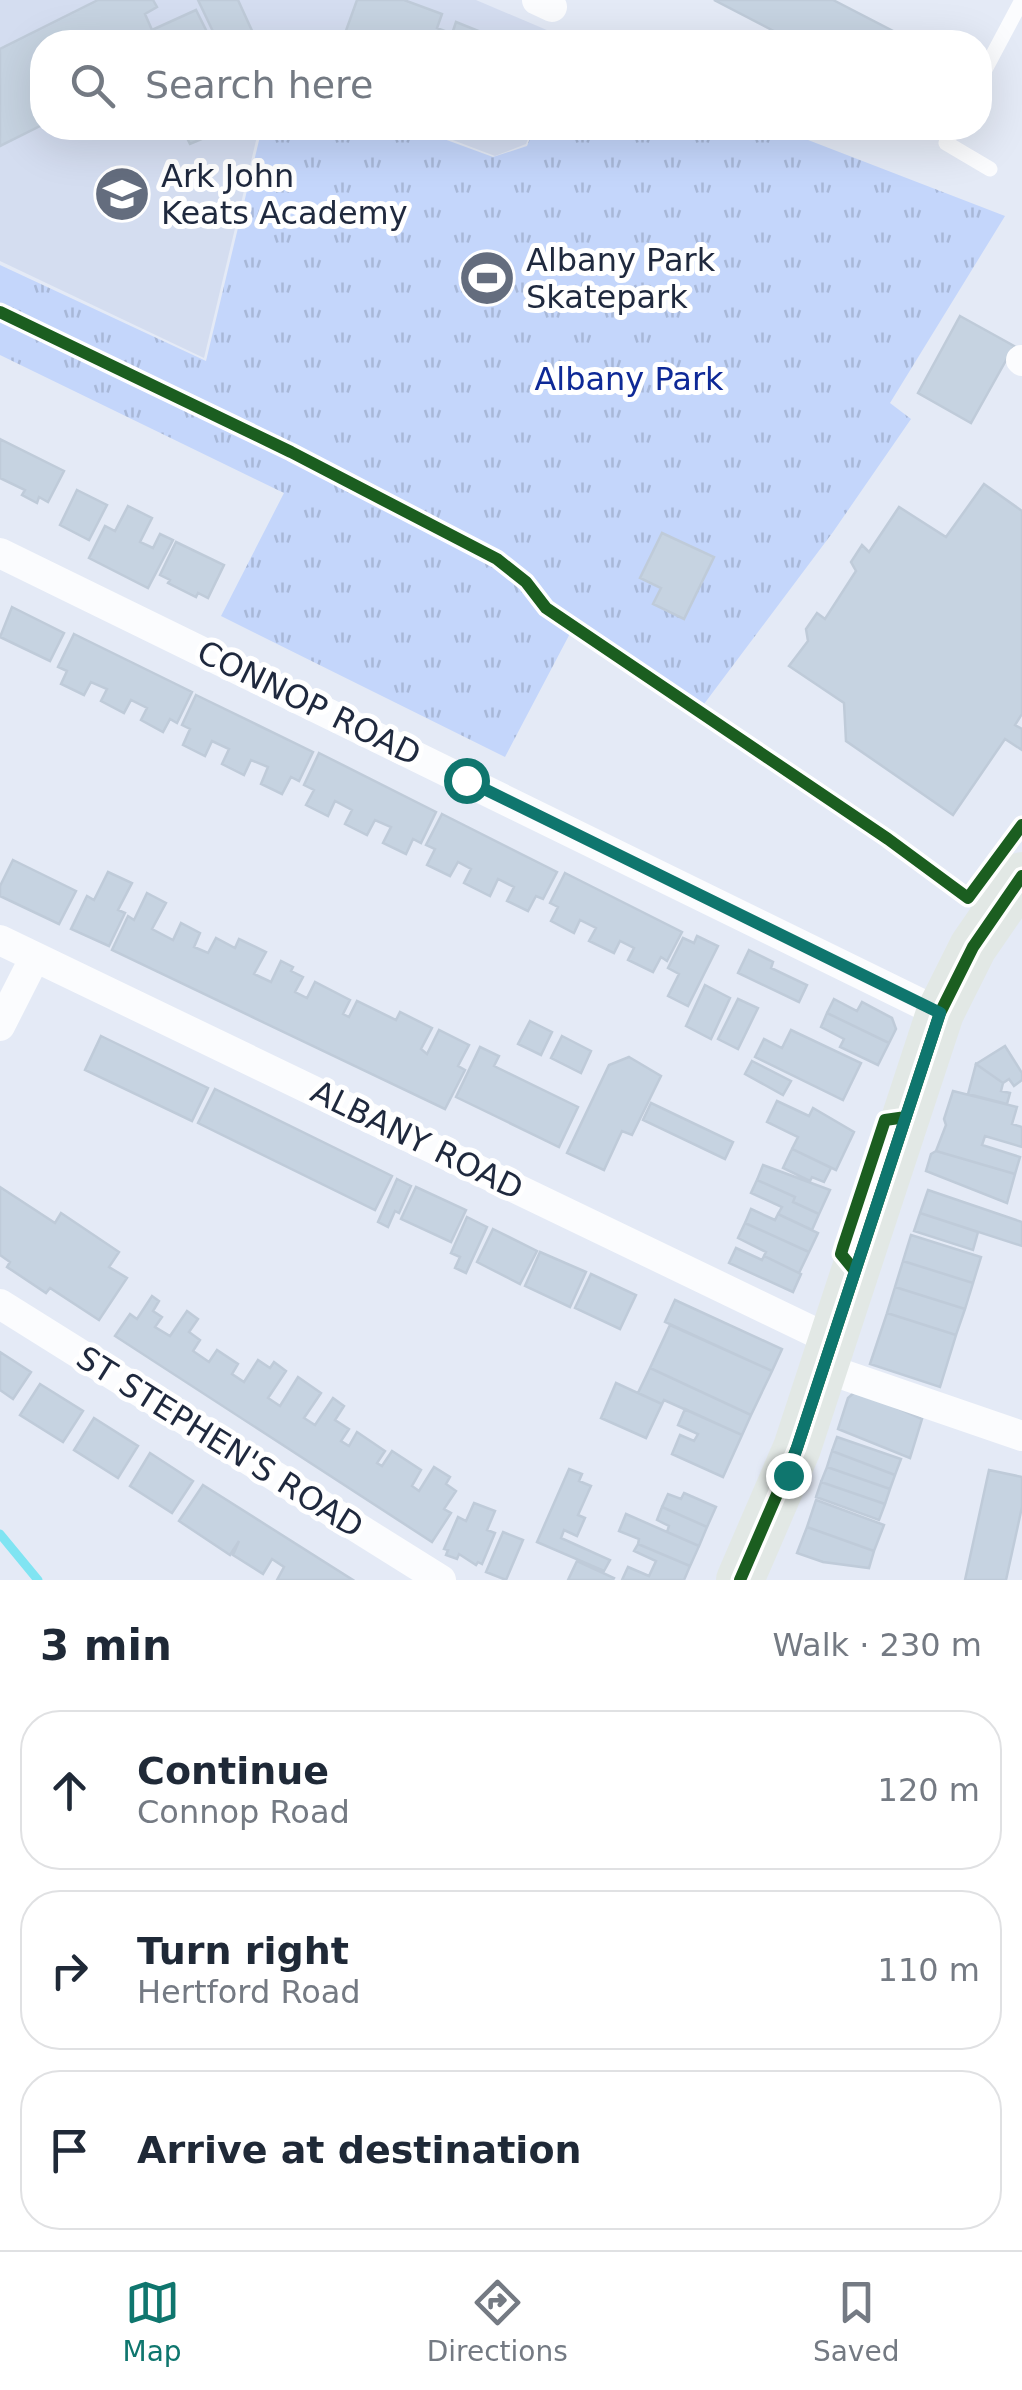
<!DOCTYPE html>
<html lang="en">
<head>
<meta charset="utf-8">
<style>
	:root { --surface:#fff; --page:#f6f6f7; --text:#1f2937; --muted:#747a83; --line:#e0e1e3; --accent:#0f766e }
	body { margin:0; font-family:"DejaVu Sans",sans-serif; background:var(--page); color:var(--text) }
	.stop { position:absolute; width:30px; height:30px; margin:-22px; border:8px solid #0f766e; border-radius:50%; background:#fff }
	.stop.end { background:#0f766e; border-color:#fff; box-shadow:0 2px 10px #0008 }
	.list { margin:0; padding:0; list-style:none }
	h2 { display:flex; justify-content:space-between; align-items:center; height:130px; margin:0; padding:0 40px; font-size:42px }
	h2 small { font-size:32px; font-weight:400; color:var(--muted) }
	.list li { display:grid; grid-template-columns:65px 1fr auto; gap:30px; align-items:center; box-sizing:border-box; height:160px; margin:0 20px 20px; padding:0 20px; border:2px solid var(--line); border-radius:40px }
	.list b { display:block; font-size:38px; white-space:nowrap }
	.list p { margin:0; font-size:32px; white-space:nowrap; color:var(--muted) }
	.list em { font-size:32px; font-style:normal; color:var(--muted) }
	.icon { flex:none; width:55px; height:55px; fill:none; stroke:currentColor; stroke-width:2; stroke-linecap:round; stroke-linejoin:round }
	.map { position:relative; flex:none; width:1022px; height:1580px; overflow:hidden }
	.search { position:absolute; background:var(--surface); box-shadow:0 10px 40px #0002; left:30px; right:30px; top:30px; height:110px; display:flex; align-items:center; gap:25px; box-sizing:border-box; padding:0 35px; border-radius:40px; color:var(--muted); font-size:38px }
	.sheet { height:670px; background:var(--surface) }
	nav { display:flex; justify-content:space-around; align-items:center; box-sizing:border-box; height:140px; border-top:2px solid var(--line); background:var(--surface); font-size:28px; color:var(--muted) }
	nav a { display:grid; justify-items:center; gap:5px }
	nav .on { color:var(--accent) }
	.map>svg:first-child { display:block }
	.built { fill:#d4ddf0 }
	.grass { fill:url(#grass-tufts) }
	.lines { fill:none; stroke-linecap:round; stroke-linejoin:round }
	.stream { stroke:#80e4f2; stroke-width:9 }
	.building { fill:#c6d3e1; stroke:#bfcbd9; stroke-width:2.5 }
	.lane { stroke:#fbfcfe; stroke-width:15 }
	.street { stroke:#fbfcfe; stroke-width:30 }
	.primary { stroke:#e2e8e5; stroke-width:48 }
	.cycleway-casing { stroke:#fff; stroke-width:19 }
	.cycleway { stroke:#1b5e20; stroke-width:12 }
	.route { stroke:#0f766e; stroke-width:12 }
	.labels { text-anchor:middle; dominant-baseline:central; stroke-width:10; stroke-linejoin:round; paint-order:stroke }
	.poi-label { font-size:32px; fill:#1f293e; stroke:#fff; text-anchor:start }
	.park-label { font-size:32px; fill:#0e2997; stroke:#fff }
	.street-label { font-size:32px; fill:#1f293e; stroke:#fff }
</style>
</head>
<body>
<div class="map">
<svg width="1022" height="1580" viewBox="0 0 1022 1580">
	<defs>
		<pattern id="grass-tufts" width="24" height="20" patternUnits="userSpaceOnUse" patternTransform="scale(2.5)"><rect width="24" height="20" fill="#c4d6fb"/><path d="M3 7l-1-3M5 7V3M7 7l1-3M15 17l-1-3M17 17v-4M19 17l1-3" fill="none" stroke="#a8b8d8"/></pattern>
	</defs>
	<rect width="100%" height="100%" fill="#e4eaf6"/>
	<path class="built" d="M0 0H476L568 39 566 42H42V128H259L204 358 0 261Z
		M421 128H532L526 144 495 156Z"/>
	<path class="grass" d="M262 128H414L493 157 527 146 534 128H777L1005 216 890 403 911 419 833 532 701 708 575 624 505 757 221 616 284 493 0 355V265L206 361Z"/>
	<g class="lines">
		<path class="stream" d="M0 1534 38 1580"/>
	</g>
	<path class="building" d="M98 0H153L157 7 145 14 152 30 196 10 212 42H42V125L0 146V49Z
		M198 0H238L253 33 234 42H218Z
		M357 0H404L442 14 437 28 452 34 456 22 481 32 478 42H352L343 39Z
		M714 0H833L893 31 887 42H795Z
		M182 128H228L190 144Z
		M960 316 1014 346 971 423 918 393Z
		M0 439 64 471 48 502 39 497 37 503 22 495 25 490 0 478Z
		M984 484 1022 511V714L1015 725 1022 729V750L1005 739 953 815 846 741 844 703 789 666 808 641 806 629 817 613 825 619 856 571 851 562 862 545 869 552 899 507 946 537Z
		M77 490 107 505 89 540 60 525Z
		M128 506 152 518 140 542 153 548 160 534 173 540 148 588 89 558 105 526 115 531Z
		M662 533 714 557 684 619 653 604 661 588 640 578Z
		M176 542 224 565 208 598 198 593 196 597 168 583 170 580 160 575Z
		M12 607 64 633 50 661 0 637Z
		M74 634 192 692 177 723 170 719 163 732 141 720 147 708 131 700 124 713 101 701 107 689 91 682 84 695 61 684 67 671 58 667Z
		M196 695 313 752 299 781 291 777 282 794 261 784 268 767 251 760 244 775 222 764 229 749 212 741 205 756 183 745 190 729 182 725Z
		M319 753 436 812 421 843 413 839 406 854 383 843 391 827 375 820 367 835 345 824 352 810 335 801 328 816 306 805 314 790 304 785Z
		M442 814 557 872 543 899 536 896 528 911 507 901 514 887 498 879 490 896 464 883 471 869 458 862 450 876 427 865 435 849 426 845Z
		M13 860 76 891 59 924 0 896V886Z
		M108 872 132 883 118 910 125 913 109 946 71 929 87 896 94 900Z
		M565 873 682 932 667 961 661 957 653 972 628 960 634 948 620 941 614 953 589 941 596 928 580 920 574 933 551 921 558 907 550 903Z
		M147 893 166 903 152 929 173 940 181 923 200 933 194 947 208 953 216 938 235 948 239 939 266 952 254 974 271 982 281 961 293 967 291 971 303 977 295 992 307 998 315 982 350 1000 343 1014 349 1017 357 1001 396 1020 400 1012 432 1028 421 1049 427 1054 439 1030 469 1045 458 1066 465 1070 445 1109 112 950 128 916 134 920Z
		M697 936 718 946 688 1006 668 996 679 974 668 968 683 938 694 943Z
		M749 950 773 962 771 968 807 985 799 1002 738 973Z
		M705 985 730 998 711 1039 686 1026Z
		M738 999 758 1008 738 1049 718 1039Z
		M834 999 857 1011 862 1002 892 1018 896 1029 889 1043 827 1013Z
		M827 1013 889 1043 878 1065 840 1047 844 1039 821 1027Z
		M530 1021 552 1032 541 1055 518 1044Z
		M791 1030 861 1063 843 1100 755 1057 764 1039 782 1048Z
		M101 1036 208 1088 192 1121 85 1070Z
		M562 1036 591 1051 581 1073 551 1058Z
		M1005 1046 1022 1073V1080L1014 1086 1009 1079 1003 1083 976 1064Z
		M480 1047 499 1056 494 1066 578 1107 559 1147 456 1097Z
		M629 1057 661 1076 632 1135 622 1131 604 1170 567 1153 609 1065Z
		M752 1061 791 1081 783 1095 745 1074Z
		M976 1064 1003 1083 1001 1091 1010 1093 1007 1104 968 1094Z
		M215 1089 392 1176 375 1210 198 1123Z
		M953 1091 1017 1107 1012 1124 1022 1127V1147L985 1136 982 1145 1020 1157 1015 1174 936 1151 946 1125 944 1119Z
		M777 1101 809 1116 813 1108 854 1132 836 1170 792 1149 798 1137 767 1122Z
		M651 1103 733 1142 725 1159 643 1120Z
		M792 1149 831 1168 824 1182 812 1177 810 1181 783 1168Z
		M936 1151 1015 1174 1007 1203 926 1171 931 1154Z
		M763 1165 830 1190 819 1214 793 1202 795 1197 757 1180Z
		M397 1179 411 1186 399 1213 395 1211 388 1227 378 1222Z
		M757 1180 795 1197 793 1202 819 1214 812 1230 778 1214 782 1207 751 1193Z
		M0 1187 55 1223 61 1213 119 1252 109 1267 127 1278 99 1320 50 1288 46 1293 7 1267 10 1262 0 1255Z
		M416 1187 466 1210 451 1242 401 1219Z
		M928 1190 1022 1222V1246L920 1213Z
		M751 1209 775 1220 778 1214 818 1233 809 1252 745 1223Z
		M920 1213 978 1232 973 1250 914 1231Z
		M467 1217 487 1227 466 1273 455 1268 460 1257 451 1253Z
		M745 1223 809 1252 799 1273 764 1256 766 1252 738 1238Z
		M493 1229 537 1251 520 1284 477 1262Z
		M911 1235 981 1257 973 1283 903 1261Z
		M736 1248 762 1260 764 1256 801 1274 793 1292 729 1263Z
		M540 1252 586 1272 570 1307 525 1286Z
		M903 1261 973 1283 965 1309 895 1287Z
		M591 1274 636 1295 620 1329 575 1308Z
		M895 1287 965 1309 956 1335 887 1313Z
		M152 1296 159 1301 153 1311 162 1317 155 1327 170 1336 187 1311 198 1319 189 1332 200 1340 193 1351 209 1362 217 1350 238 1364 232 1374 244 1382 258 1360 270 1368 274 1362 286 1371 268 1398 280 1406 298 1377 321 1393 304 1418 315 1425 333 1398 344 1406 335 1420 349 1429 341 1441 349 1446 357 1432 385 1451 377 1463 382 1466 392 1451 421 1470 412 1486 419 1491 434 1467 450 1477 446 1484 456 1491 444 1509 451 1513 432 1542 115 1336 130 1314 137 1319Z
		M675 1300 782 1349 772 1371 665 1322Z
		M887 1313 956 1335 940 1387 870 1364Z
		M670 1325 772 1371 751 1415 650 1368Z
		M0 1352 31 1372 13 1399 0 1390Z
		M650 1368 751 1415 742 1435 664 1400 662 1404 638 1393Z
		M616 1383 662 1404 646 1438 601 1418Z
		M40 1384 83 1411 63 1442 20 1415Z
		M857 1390 922 1419 910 1458 838 1429 848 1398Z
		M685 1409 742 1435 723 1477 672 1454 680 1435 694 1441 698 1434 678 1425Z
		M94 1418 138 1446 118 1478 74 1450Z
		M837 1437 901 1459 895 1475 832 1451Z
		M832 1451 895 1475 890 1489 827 1467Z
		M150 1453 193 1481 172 1513 130 1486Z
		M827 1467 890 1489 885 1504 821 1482Z
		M569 1469 582 1474 579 1481 591 1486 578 1515 585 1518 577 1536 564 1530 561 1538 610 1560 604 1571 537 1542Z
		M989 1470 1022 1477V1507L1006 1580H965Z
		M821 1482 885 1504 879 1520 816 1497Z
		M203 1485 353 1580H277L284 1567 272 1559 263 1574 233 1555 239 1541 230 1555 179 1521Z
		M684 1493 716 1507 707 1527 662 1507 668 1494 681 1499Z
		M816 1500 884 1525 874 1551 807 1527Z
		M474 1503 495 1511 487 1530 495 1533 482 1564 478 1562 476 1565 459 1554 457 1559 446 1555 448 1550 444 1549 458 1517 466 1521Z
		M662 1507 707 1527 699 1546 667 1532 669 1526 657 1520Z
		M626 1514 699 1546 690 1566 638 1544 639 1539 619 1531Z
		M807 1527 874 1551 869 1568 823 1562 797 1553Z
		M503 1532 523 1540 506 1580 486 1572Z
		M638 1544 690 1566 684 1580H622L628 1567 649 1576 656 1561 634 1551Z
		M577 1561 614 1578 613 1580H568Z"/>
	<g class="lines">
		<path class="lane" d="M980 79 1022 0
			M954 128 946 143 990 169"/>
		<path class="street" d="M537 0 552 7
			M1021 360 1022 361
			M0 553 940 1013
			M0 940 833 1341
			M0 1026 35 957
			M0 1304 441 1580
			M824 1368 1022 1436"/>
		<path class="primary" d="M740 1580 797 1448 940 1013 973 947 1022 876"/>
		<g class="cycleway-casing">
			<path id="cycleway" d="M0 312 291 452 497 559 526 582 546 608 888 839 968 898 1022 825
				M855 1271 841 1254 843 1247 885 1120 906 1117
				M740 1580 797 1448 940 1013 973 947 1022 876"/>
		</g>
		<use href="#cycleway" class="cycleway"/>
	</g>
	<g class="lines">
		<path class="route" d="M466 780 940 1013 788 1475"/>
	</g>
	<defs>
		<g id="school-disc" transform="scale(2.875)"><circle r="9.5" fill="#646d7e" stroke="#fff"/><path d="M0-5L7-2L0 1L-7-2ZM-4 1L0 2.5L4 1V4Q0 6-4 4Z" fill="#fff"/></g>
		<g id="stadium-disc" transform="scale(2.875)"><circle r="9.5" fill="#646d7e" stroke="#fff"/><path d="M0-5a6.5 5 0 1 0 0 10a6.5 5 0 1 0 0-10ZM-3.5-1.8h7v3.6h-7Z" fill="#fff"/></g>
	</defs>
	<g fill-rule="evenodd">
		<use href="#school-disc" x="122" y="194"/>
		<use href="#stadium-disc" x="487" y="278"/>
	</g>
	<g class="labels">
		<g class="poi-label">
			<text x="161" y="176">Ark John<tspan x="161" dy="37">Keats Academy</tspan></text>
			<text x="526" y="260">Albany Park<tspan x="526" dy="37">Skatepark</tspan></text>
		</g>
		<g class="park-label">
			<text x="629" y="379">Albany Park</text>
		</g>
		<g class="street-label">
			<text transform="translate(309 703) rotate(26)">CONNOP ROAD</text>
			<text transform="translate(417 1140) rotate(26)">ALBANY ROAD</text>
			<text transform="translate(220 1442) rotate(32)">ST STEPHEN'S ROAD</text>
		</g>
	</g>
</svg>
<div class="stop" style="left:466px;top:780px"></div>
<div class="stop end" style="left:788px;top:1475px"></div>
<div class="search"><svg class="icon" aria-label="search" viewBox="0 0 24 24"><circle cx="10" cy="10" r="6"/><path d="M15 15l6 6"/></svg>Search here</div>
</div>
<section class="sheet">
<h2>3 min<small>Walk · 230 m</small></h2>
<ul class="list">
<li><svg class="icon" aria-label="ahead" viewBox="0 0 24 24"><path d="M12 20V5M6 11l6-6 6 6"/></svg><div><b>Continue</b><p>Connop Road</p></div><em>120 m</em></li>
<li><svg class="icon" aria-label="right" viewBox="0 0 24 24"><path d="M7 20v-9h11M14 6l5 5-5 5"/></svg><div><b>Turn right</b><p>Hertford Road</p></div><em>110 m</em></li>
<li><svg class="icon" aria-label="arrive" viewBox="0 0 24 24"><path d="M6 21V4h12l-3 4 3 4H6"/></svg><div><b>Arrive at destination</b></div></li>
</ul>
</section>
<nav>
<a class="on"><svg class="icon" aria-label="map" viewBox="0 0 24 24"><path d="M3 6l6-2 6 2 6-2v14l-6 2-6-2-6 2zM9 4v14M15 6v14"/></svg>Map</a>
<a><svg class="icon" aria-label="directions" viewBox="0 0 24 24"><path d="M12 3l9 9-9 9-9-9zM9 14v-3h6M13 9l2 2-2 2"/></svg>Directions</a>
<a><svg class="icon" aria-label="saved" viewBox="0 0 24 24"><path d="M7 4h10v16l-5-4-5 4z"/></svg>Saved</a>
</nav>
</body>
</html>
